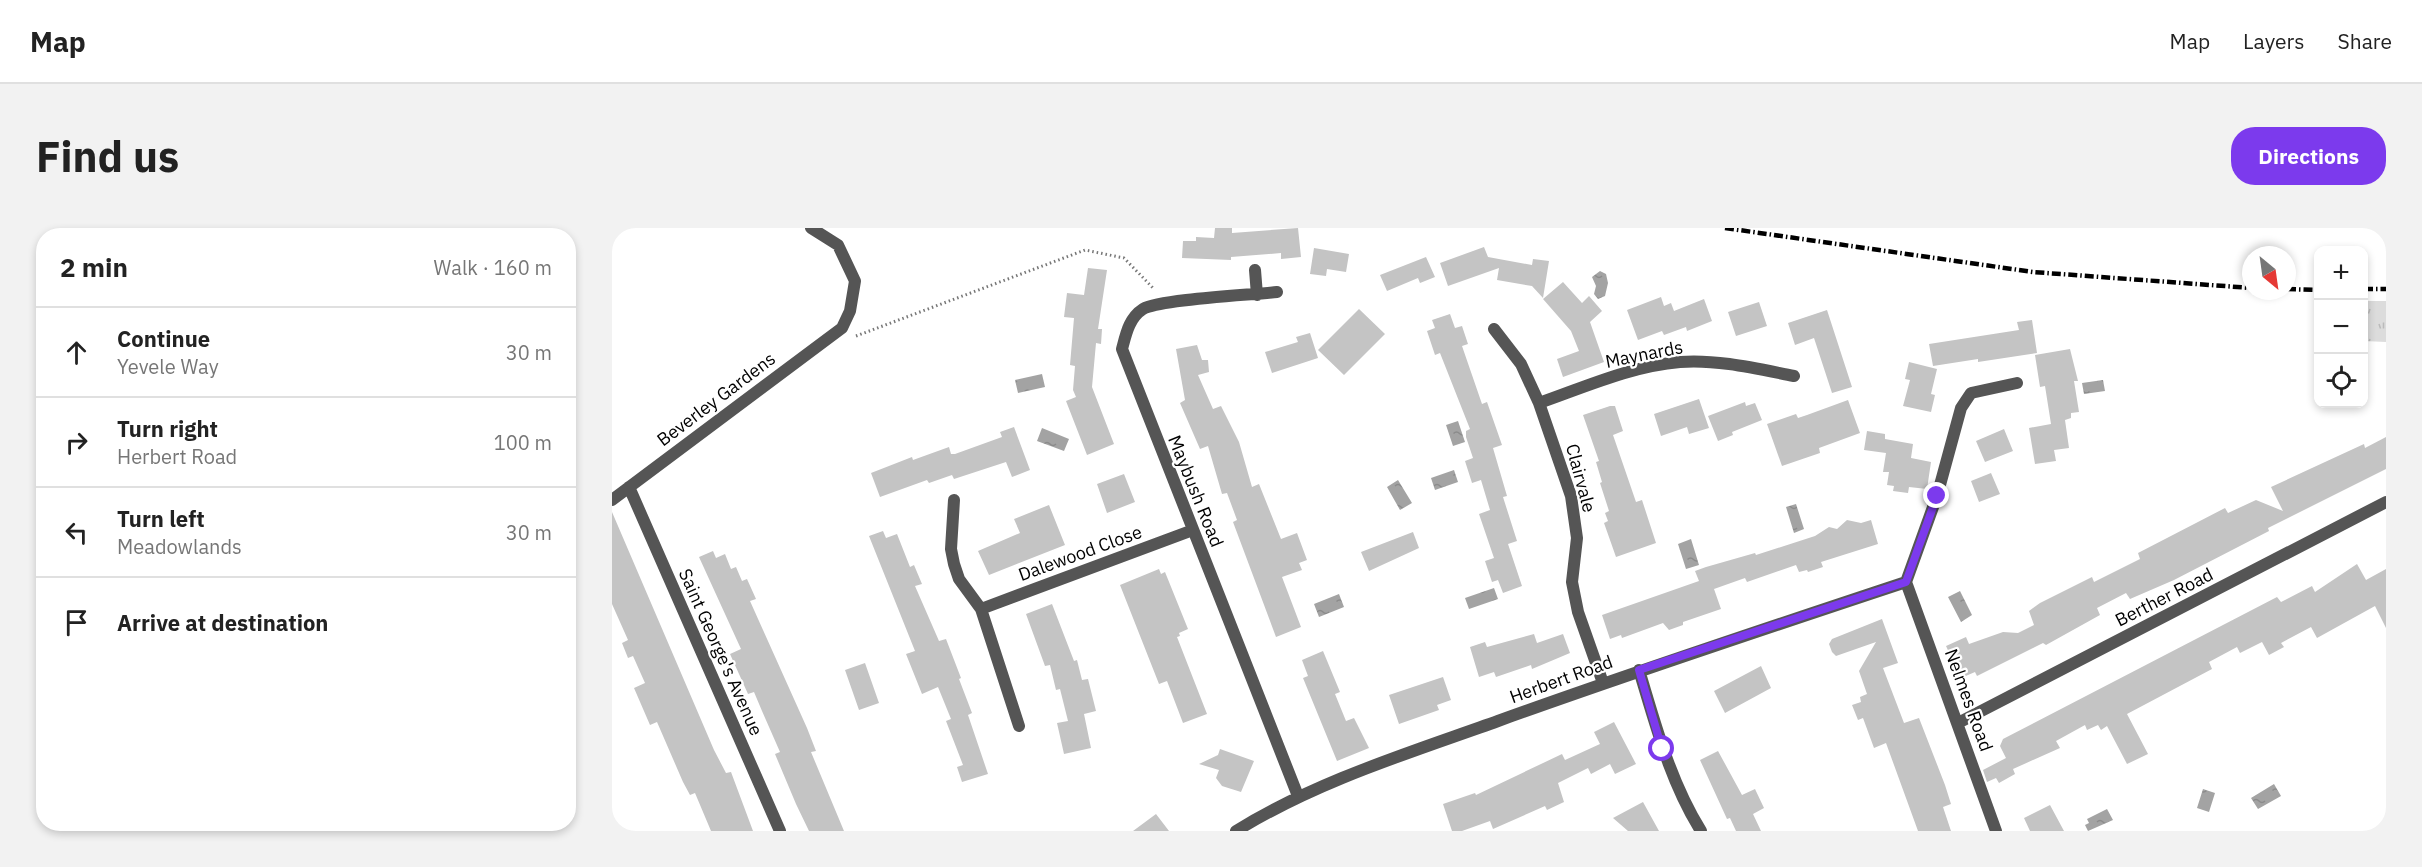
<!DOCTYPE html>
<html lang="en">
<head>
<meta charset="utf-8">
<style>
	:root { --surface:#fff; --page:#f2f2f2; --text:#222; --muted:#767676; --line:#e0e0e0; --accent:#7c3aed }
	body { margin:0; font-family:"IBM Plex Sans",sans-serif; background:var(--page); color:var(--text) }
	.controls { position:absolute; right:18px; top:18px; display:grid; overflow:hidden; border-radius:12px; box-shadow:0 3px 9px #0003 }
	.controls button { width:54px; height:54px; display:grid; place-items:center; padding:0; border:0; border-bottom:2px solid var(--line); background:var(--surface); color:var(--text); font:30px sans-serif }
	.compass { position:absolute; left:1630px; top:18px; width:54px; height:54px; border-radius:50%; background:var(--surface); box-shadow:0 3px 9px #0003; rotate:151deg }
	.stop { position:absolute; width:18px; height:18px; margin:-14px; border:4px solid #7c3aed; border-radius:50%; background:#fff }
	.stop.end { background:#7c3aed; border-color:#fff; box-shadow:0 2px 6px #0008 }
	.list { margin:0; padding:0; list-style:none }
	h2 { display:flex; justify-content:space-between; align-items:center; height:78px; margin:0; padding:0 24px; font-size:26px }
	h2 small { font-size:20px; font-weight:400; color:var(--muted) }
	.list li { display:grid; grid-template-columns:39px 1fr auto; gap:18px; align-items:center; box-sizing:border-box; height:90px; padding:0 24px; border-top:2px solid var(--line) }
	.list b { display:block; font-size:22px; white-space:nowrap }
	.list p { margin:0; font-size:20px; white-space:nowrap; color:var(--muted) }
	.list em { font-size:20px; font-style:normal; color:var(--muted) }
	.icon { flex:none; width:33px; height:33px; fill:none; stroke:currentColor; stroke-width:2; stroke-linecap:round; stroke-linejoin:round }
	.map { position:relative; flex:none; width:1774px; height:603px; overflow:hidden; border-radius:24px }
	header { display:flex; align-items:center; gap:36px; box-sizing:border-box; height:84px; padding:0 30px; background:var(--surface); border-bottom:2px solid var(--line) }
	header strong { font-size:28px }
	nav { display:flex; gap:33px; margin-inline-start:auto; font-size:21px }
	.intro { display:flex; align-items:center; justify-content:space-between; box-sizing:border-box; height:144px; padding:0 36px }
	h1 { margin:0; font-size:42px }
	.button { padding:15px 27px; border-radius:24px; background:var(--accent); color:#fff; font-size:21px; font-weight:700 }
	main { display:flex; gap:36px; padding:0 36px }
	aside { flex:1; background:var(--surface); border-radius:24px; box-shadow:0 3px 9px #0003 }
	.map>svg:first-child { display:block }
	.grass { fill:url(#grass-tufts) }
	.water { fill:url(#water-ripples) }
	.building { fill:#c4c4c4 }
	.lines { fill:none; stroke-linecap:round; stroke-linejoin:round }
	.path { stroke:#777; stroke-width:3; stroke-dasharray:1.5 3; stroke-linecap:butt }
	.minor { stroke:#555; stroke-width:12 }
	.rail { stroke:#000; stroke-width:4.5; stroke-dasharray:9 3 1.5 3; stroke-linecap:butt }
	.route { stroke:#7c3aed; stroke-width:8 }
	.labels { text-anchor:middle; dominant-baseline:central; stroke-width:4.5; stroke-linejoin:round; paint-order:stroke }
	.street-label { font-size:18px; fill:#000; stroke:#fff }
</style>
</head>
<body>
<header>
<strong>Map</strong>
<nav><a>Map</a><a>Layers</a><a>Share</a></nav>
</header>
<div class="intro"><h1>Find us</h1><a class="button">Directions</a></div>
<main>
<aside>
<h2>2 min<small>Walk · 160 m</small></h2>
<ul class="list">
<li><svg class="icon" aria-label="ahead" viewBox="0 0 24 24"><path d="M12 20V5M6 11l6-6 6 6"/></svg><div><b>Continue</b><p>Yevele Way</p></div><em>30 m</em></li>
<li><svg class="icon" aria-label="right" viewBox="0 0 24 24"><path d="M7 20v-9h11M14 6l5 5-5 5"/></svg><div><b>Turn right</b><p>Herbert Road</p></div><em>100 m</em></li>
<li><svg class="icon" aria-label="left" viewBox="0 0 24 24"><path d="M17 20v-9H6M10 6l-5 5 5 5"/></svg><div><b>Turn left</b><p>Meadowlands</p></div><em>30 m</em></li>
<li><svg class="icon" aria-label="arrive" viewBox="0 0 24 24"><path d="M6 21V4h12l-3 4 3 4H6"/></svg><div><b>Arrive at destination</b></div></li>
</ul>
</aside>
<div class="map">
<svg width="1774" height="603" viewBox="0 0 1774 603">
	<defs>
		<pattern id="grass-tufts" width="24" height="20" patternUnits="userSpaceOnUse" patternTransform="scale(1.5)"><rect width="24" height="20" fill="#dcdcdc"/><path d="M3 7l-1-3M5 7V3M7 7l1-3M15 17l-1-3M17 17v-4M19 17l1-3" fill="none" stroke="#bbb"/></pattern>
		<pattern id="water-ripples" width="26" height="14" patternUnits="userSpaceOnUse" patternTransform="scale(1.5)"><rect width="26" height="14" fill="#a3a3a3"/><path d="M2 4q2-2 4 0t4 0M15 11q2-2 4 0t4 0" fill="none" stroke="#8b8b8b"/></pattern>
	</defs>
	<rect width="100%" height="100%" fill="#fff"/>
	<path class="grass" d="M1752 73H1774V114L1752 113Z"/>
	<path class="water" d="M988 43 994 46 996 55 993 68 986 71 982 66 984 58 980 49Z
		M430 146 433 159 406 165 403 152Z
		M1491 152 1493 163 1472 166 1470 155Z
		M846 193 853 214 841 218 834 197Z
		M430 200 457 211 452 223 425 213Z
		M842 242 846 254 823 262 819 250Z
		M786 252 800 275 788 282 775 259Z
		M1184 276 1192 301 1182 305 1174 279Z
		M1079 311 1087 337 1074 341 1066 316Z
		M882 360 886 371 857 381 853 370Z
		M1348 363 1360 387 1349 394 1336 369Z
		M727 366 732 379 707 389 702 376Z
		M1662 556 1669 568 1646 581 1639 570Z
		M1591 561 1603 565 1597 584 1585 580Z
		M1495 581 1501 592 1476 603 1473 597 1477 595 1475 591Z"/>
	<path class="building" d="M603 0H620V5L686 0 689 29 669 31V25L619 29V32L570 30 571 13H584V9L602 10Z
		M872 19 876 29 920 37 921 31 937 33 931 70 920 58 885 52 887 40 836 58 828 35Z
		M702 20 737 26 734 44 715 41 714 48 698 46Z
		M814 29 823 49 808 55 806 50 775 63 768 47Z
		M476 40 495 42 486 101H490L489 116 484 115 480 159 502 216 475 227 454 173 464 169 461 162 463 138 458 137 462 90 452 89 455 65 472 67Z
		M951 54 970 75 977 68 990 83 978 94 992 134 951 149 945 131 967 123 959 103 931 71Z
		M1049 69 1052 78 1059 75 1062 83 1092 71 1100 93 1075 103 1074 99 1052 107 1050 103 1026 112 1015 82Z
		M1147 74 1155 98 1124 108 1116 84Z
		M747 81 773 106 732 147 706 122Z
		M1215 82 1240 159 1220 165 1202 110 1183 117 1176 95Z
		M838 86 843 100 850 98 856 116 850 118 870 176 875 174 890 217 881 220 895 268 891 269 905 313 896 316 910 358 891 365 886 352 880 354 873 333 882 330 867 286 878 282 869 252 860 255 853 233 861 230 854 209V203L858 201 828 125 823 127 815 103 823 100 820 92Z
		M1420 92 1425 125 1366 134V131L1321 138 1317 116 1407 102 1405 94Z
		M698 105 706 130 660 145 653 124 686 114 684 109Z
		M585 117 590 132H596L597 144 586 147 601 181 609 178 627 214 640 259 647 256 669 311 685 305 695 332 687 335 690 342 670 349 689 399 664 409 621 294 625 292 615 265 610 266 596 218 588 221 568 175 573 172 564 121Z
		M1458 121 1466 153H1462L1467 184 1459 185V190L1453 192 1457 220 1442 222 1444 233 1423 236 1417 200 1439 196 1433 158 1428 159 1423 127Z
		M1297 134 1325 141 1319 166 1323 167 1319 184 1291 178 1298 152 1293 151Z
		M1087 171 1097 200 1077 206 1075 199 1049 208 1042 186Z
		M1236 172 1248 205 1207 220 1208 225 1170 238 1155 196 1184 186 1186 190 1195 187Z
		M1133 174 1134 178 1143 175 1150 192 1120 204 1121 207 1106 213 1096 188Z
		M998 178H1003L1011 203 1001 207 1024 274 1030 272 1044 315 1004 329 992 295 996 293 993 285 997 283 988 255 990 254 984 234 987 233 971 187Z
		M402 199 418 242 400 249 394 234 342 251 340 247 317 255 315 252 268 269 259 245 300 229 301 232 337 219 339 226H343L390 209 388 204Z
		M1392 201 1401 223 1373 234 1364 213Z
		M1255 203 1273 206V211L1301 216 1299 230 1319 234 1315 261 1297 259 1296 265 1281 263 1282 258 1275 257 1277 244H1271L1274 225 1252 222Z
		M1774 209V241L1656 300 1657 303 1562 352 1518 371 1514 365 1485 380 1488 387 1434 417 1431 415 1365 448 1363 444 1349 450 1334 418 1354 409 1357 416 1391 404 1406 405 1422 397 1417 383 1428 375 1480 349 1482 354 1528 331 1526 325 1613 280 1616 285 1644 272 1671 283 1659 259 1752 216 1753 220Z
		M1379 245 1388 266 1367 274 1359 253Z
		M512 246 523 274 495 285 485 256Z
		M437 277 453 317 377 347 366 323 408 305 402 291Z
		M0 284 102 522 114 545 119 544 141 603H99L83 565 78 567 71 554 45 494 38 497 22 460 33 455 21 428 16 430 10 415 16 412 0 376Z
		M1235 292 1249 295 1259 292 1266 316 1209 334 1211 339 1196 344 1195 342 1187 344 1184 337 1135 354 1133 350 1102 361 1109 381 1071 394V397L1057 402 1051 395 1010 410 1009 407 998 411 990 387 1087 353 1083 343 1094 339 1143 325 1144 327 1203 308 1217 299 1225 301Z
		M271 303 274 310 285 306 298 339 302 337 310 356 303 358 327 413 334 411 349 450 347 451 360 485 356 487 376 546 350 554 345 539 351 537 334 493 339 491 326 459 310 466 294 426 303 423 257 308Z
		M801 304 807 320 757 343 749 324Z
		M101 323 104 330 113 326 119 341 124 339 130 353 135 351 144 371 138 373 195 500 204 523 199 524 232 603H197L184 576 163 526 168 524 150 483 142 464 136 466 118 426 129 421 87 329Z
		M1745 336 1754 352 1774 341V400L1763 378 1705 410 1699 399 1669 415 1672 419 1657 427 1650 414 1628 425 1625 419 1597 434 1600 441 1515 486 1536 526 1515 536 1495 498 1489 502 1486 497 1475 502 1473 497 1444 513 1448 520 1401 541 1403 546 1387 555 1384 550 1375 554 1371 542 1394 530 1388 518 1391 511 1665 369 1669 374 1700 358 1703 364Z
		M547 341 549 346 553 344 576 401 567 405 568 408 565 409 595 486 571 495 555 453 547 456 508 357Z
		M440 376 462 433 465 432 470 452 476 451 484 483 472 486 479 520 452 526 445 495 456 493 448 461 444 462 438 437 433 438 414 386Z
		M1270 391 1286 435 1271 440 1292 495 1307 490 1333 557 1339 576 1331 579 1339 603H1306L1274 515 1262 520 1251 490 1246 492 1240 477 1249 474 1248 469 1255 466 1247 443 1264 414 1224 428 1220 424 1217 416 1220 411Z
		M922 406 925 415 951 406 958 425 920 441 919 437 884 449 882 444 867 449 858 419 873 414 875 419Z
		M711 423 728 464 723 466 734 493 742 490 757 520 725 533 691 450 696 448 690 432Z
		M253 435 267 475 247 482 233 442Z
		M1149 438 1159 460 1113 485 1102 463Z
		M831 449 839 472 825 477 827 482 787 496 777 467Z
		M1002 494 1024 536 1003 546 998 536 979 546 976 540 946 555 952 574 935 582 933 578 881 601 878 593 850 603H840L831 576 863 565 864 567 950 526 953 532 988 516 982 504Z
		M608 521 642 533 629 564 610 558 604 550 607 542 587 536 606 527Z
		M1106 523 1130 567 1143 561 1152 580 1141 586 1149 603H1124L1118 590 1115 591 1088 532Z
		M1031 574 1047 603H1016L1001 590Z
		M1438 577 1452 603H1418L1412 590Z
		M544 586 557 603H521Z"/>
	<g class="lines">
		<path class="path" d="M244 108 473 22 512 30 542 61"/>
		<path class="minor" d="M643 42 645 67
			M665 64C639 67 549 71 531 81 517 90 514 106 510 121L686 568
			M882 101 909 136 927 175 959 268 965 310 960 354 966 384 991 455
			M927 175C973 159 1019 138 1068 134 1105 131 1146 141 1182 148
			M17 259 168 603
			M0 272 230 100 238 83 243 53 226 17 199 0
			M342 272 339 321 342 336 347 351 369 381 407 498
			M1294 354 1384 603
			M1294 354 1325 268 1349 180 1359 165 1405 155
			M369 381 581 302
			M1027 442C1044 498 1058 553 1089 603
			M1346 495 1774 274
			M624 603C705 553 797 525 886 493 1022 444 1158 399 1294 354"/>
		<path class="rail" d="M1113 0 1421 44 1639 60
			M1675 61 1706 62
			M1752 61H1774"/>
	</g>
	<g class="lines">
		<path class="route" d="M1050 521 1027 442 1294 354 1325 268"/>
	</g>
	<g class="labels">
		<g class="street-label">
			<text transform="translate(1032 126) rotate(-11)">Maynards</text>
			<text transform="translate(104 171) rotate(-37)">Beverley Gardens</text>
			<text transform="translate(969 250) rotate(75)">Clairvale</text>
			<text transform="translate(584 263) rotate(68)">Maybush Road</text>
			<text transform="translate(468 325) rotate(-20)">Dalewood Close</text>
			<text transform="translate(1552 369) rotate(-27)">Berther Road</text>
			<text transform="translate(109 424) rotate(66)">Saint George's Avenue</text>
			<text transform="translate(949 451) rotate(-20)">Herbert Road</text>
			<text transform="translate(1357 472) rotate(70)">Nelmes Road</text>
		</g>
	</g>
</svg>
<div class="controls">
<button>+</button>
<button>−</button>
<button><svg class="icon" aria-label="locate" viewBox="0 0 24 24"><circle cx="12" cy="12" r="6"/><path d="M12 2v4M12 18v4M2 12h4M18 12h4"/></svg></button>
</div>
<svg class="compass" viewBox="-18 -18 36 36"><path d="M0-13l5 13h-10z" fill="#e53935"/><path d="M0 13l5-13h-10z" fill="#767676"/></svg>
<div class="stop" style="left:1050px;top:521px"></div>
<div class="stop end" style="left:1325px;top:268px"></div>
</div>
</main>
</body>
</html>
